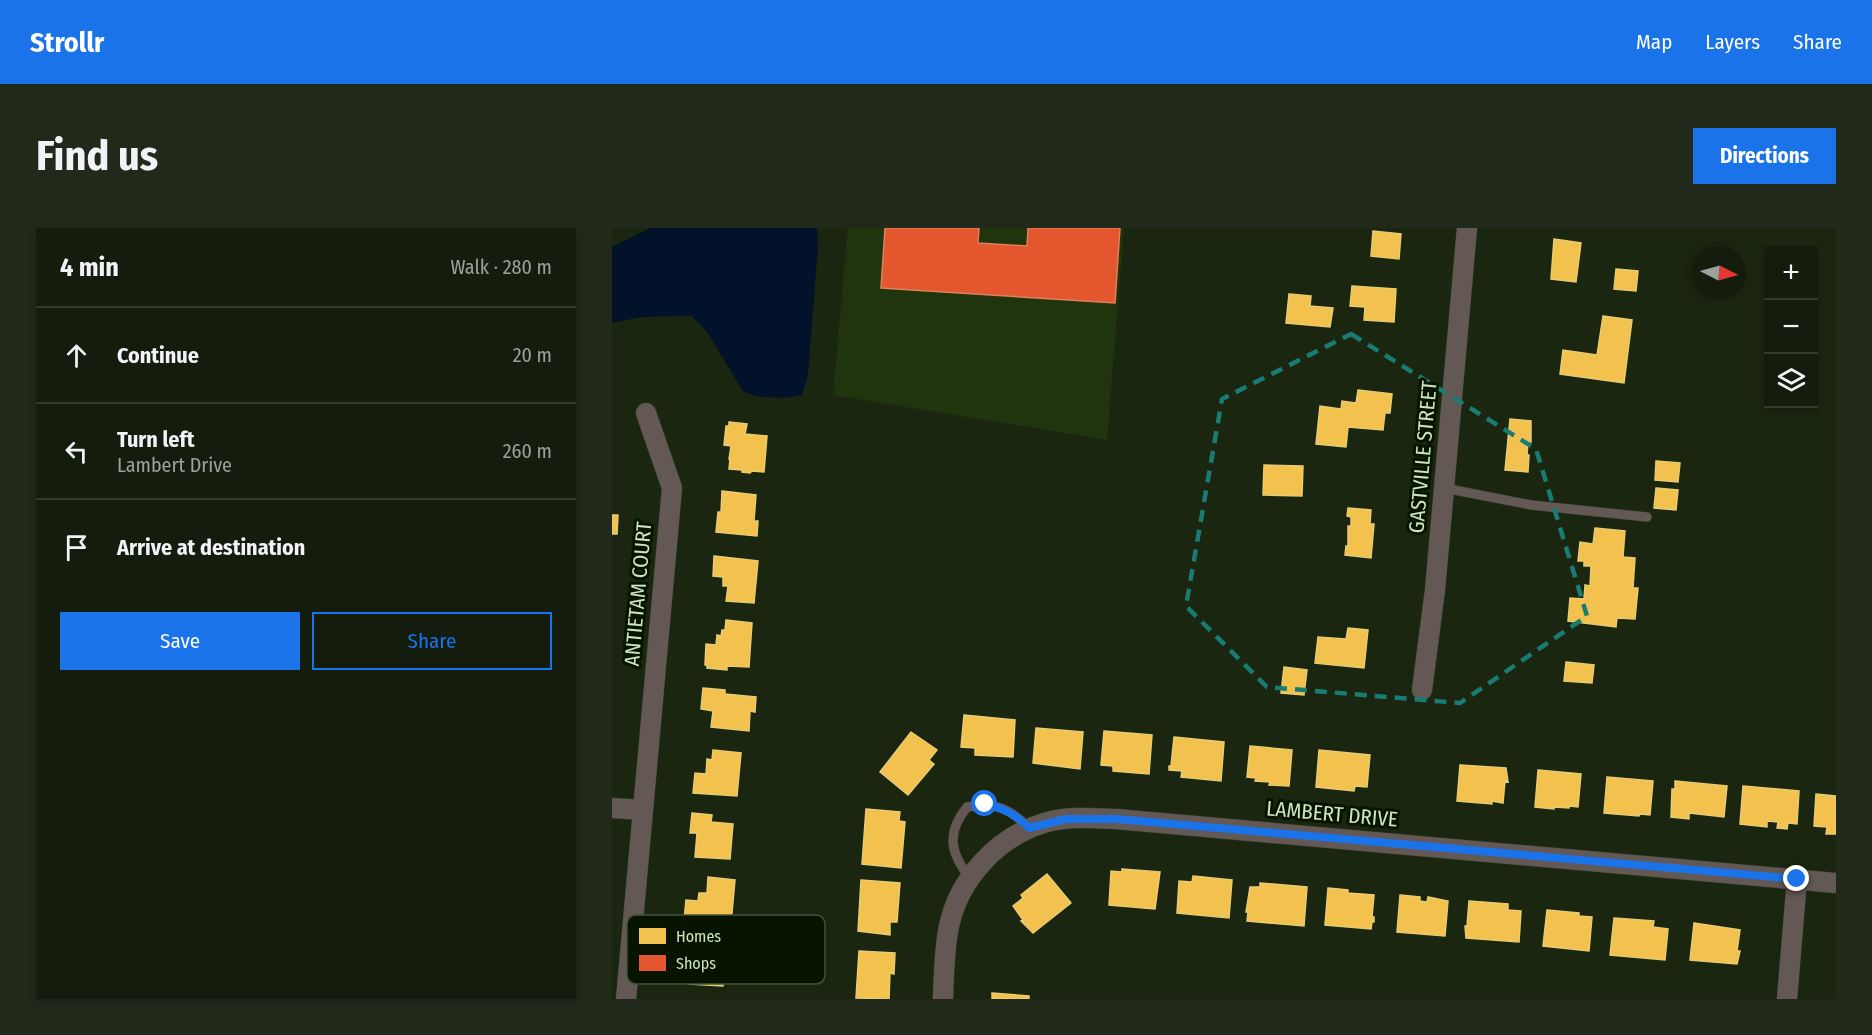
<!DOCTYPE html>
<html lang="en">
<head>
<meta charset="utf-8">
<style>
	:root { --surface:#141c0d; --page:#21291b; --text:#f1f3f6; --muted:#9da19d; --line:#333a2e; --accent:#1a73e8 }
	body { margin:0; font-family:"Fira Sans Condensed",sans-serif; background:var(--page); color:var(--text) }
	.controls { position:absolute; right:18px; top:18px; display:grid; overflow:hidden; border-radius:0px; box-shadow:0 3px 9px #0003 }
	.controls button { width:54px; height:54px; display:grid; place-items:center; padding:0; border:0; border-bottom:2px solid var(--line); background:var(--surface); color:var(--text); font:30px sans-serif }
	.compass { position:absolute; left:1080px; top:18px; width:54px; height:54px; border-radius:50%; background:var(--surface); box-shadow:0 3px 9px #0003; rotate:96deg }
	.stop { position:absolute; width:18px; height:18px; margin:-14px; border:4px solid #1a73e8; border-radius:50%; background:#fff }
	.stop.end { background:#1a73e8; border-color:#fff; box-shadow:0 2px 6px #0008 }
	.list { margin:0; padding:0; list-style:none }
	h2 { display:flex; justify-content:space-between; align-items:center; height:78px; margin:0; padding:0 24px; font-size:26px }
	h2 small { font-size:20px; font-weight:400; color:var(--muted) }
	.list li { display:grid; grid-template-columns:39px 1fr auto; gap:18px; align-items:center; box-sizing:border-box; height:96px; padding:0 24px; border-top:2px solid var(--line) }
	.list b { display:block; font-size:22px; white-space:nowrap }
	.list p { margin:0; font-size:20px; white-space:nowrap; color:var(--muted) }
	.list em { font-size:20px; font-style:normal; color:var(--muted) }
	.actions { display:flex; gap:12px; padding:18px 24px }
	.actions a { flex:1; padding:14px 0; border:2px solid var(--accent); border-radius:0px; text-align:center; font-size:21px; color:var(--accent) }
	.actions .main { background:var(--accent); color:#fff }
	.icon { flex:none; width:33px; height:33px; fill:none; stroke:currentColor; stroke-width:2; stroke-linecap:round; stroke-linejoin:round }
	.map { position:relative; flex:none; width:1224px; height:771px; overflow:hidden; border-radius:0px }
	header { display:flex; align-items:center; gap:36px; box-sizing:border-box; height:84px; padding:0 30px; background:var(--accent); color:#fff }
	header strong { font-size:28px }
	nav { display:flex; gap:33px; margin-inline-start:auto; font-size:21px }
	.intro { display:flex; align-items:center; justify-content:space-between; box-sizing:border-box; height:144px; padding:0 36px }
	h1 { margin:0; font-size:42px }
	.button { padding:15px 27px; border-radius:0px; background:var(--accent); color:#fff; font-size:21px; font-weight:700 }
	main { display:flex; gap:36px; padding:0 36px }
	aside { flex:1; background:var(--surface); border-radius:0px; box-shadow:0 3px 9px #0003 }
	.map>svg:first-child { display:block }
	.built { fill:#20350e }
	.water { fill:#02122a }
	.homes { fill:#f2c14e; stroke:#e8cc70; stroke-width:1.5 }
	.shops { fill:#e4572e; stroke:#de815a; stroke-width:1.5 }
	.lines { fill:none; stroke-linecap:round; stroke-linejoin:round }
	.lane-casing { stroke:#38432f; stroke-width:10 }
	.street-casing { stroke:#38432f; stroke-width:21 }
	.lane { stroke:#635853; stroke-width:9 }
	.street { stroke:#635853; stroke-width:20 }
	.route { stroke:#1a73e8; stroke-width:8 }
	.marked { fill:none; stroke:#197c72; stroke-width:4.5; stroke-dasharray:12 8; stroke-linejoin:round }
	.labels { text-anchor:middle; dominant-baseline:central; stroke-width:6; stroke-linejoin:round; paint-order:stroke }
	.street-label { font-size:21px; fill:#cfe4c0; stroke:#071500 }
	.key { fill:#071500; stroke:#43533a; stroke-width:1.5 }
	.key-label { font-size:16px; fill:#cfe4c0 }
</style>
</head>
<body>
<header>
<strong>Strollr</strong>
<nav><a>Map</a><a>Layers</a><a>Share</a></nav>
</header>
<div class="intro"><h1>Find us</h1><a class="button">Directions</a></div>
<main>
<aside>
<h2>4 min<small>Walk · 280 m</small></h2>
<ul class="list">
<li><svg class="icon" aria-label="ahead" viewBox="0 0 24 24"><path d="M12 20V5M6 11l6-6 6 6"/></svg><div><b>Continue</b></div><em>20 m</em></li>
<li><svg class="icon" aria-label="left" viewBox="0 0 24 24"><path d="M17 20v-9H6M10 6l-5 5 5 5"/></svg><div><b>Turn left</b><p>Lambert Drive</p></div><em>260 m</em></li>
<li><svg class="icon" aria-label="arrive" viewBox="0 0 24 24"><path d="M6 21V4h12l-3 4 3 4H6"/></svg><div><b>Arrive at destination</b></div></li>
</ul>
<div class="actions"><a class="main">Save</a><a>Share</a></div>
</aside>
<div class="map">
<svg width="1224" height="771" viewBox="0 0 1224 771">
	<rect width="100%" height="100%" fill="#1b2611"/>
	<path class="built" d="M236 0H512L495 212 221 167Z"/>
	<path class="water" d="M38 0H205L206 18 196 147 190 167C176 171 144 171 131 163L95 104 80 88 29 89 0 95V19Z"/>
	<path class="homes" d="M761 3 789 6 787 31 759 28Z
		M942 11 969 15 964 54 939 51Z
		M1004 41 1026 43 1024 63 1002 61Z
		M740 58 784 61 782 94 752 92 753 79 738 78Z
		M677 66 699 68 698 78 721 80 718 99 674 95Z
		M991 88 1020 92 1012 155 948 146 951 122 985 127Z
		M746 162 780 166 778 185H773L771 202 736 199 734 219 704 216 708 178 729 181 730 173 744 175Z
		M898 191 919 193V214H916L915 227H917L916 244 893 242Z
		M117 194 135 196 133 206 155 208 152 244 140 243 138 245 130 244V242L117 241 118 231H117L119 218 112 217 114 198H117Z
		M1044 233 1068 235 1066 254 1043 252Z
		M652 237 691 238 690 268 651 267Z
		M1044 260 1066 262 1064 282 1042 280Z
		M110 263 144 267 142 293H146L145 308 104 304 106 284H109Z
		M736 280 759 282 758 296H762L759 330 733 327 734 318 736 319V298H739V289L735 288Z
		M0 287H6L5 306H0Z
		M983 300 1013 303 1011 329 1023 330 1021 360H1026L1023 391 1005 390 1004 399 956 393 958 370 972 371 973 357 978 358 979 338H972V333H966L968 314 981 316Z
		M102 328 146 333 142 375 114 373 116 358H111V349L101 348Z
		M114 392 140 395 137 439 115 438V442L95 440V437H93L94 416 104 417 105 407 109 408 110 402H113Z
		M736 400 756 402 752 440 703 435 706 409 734 411Z
		M954 434 982 437 980 455 952 453Z
		M672 439 695 442 692 467 669 465Z
		M91 460 113 462V466L144 469 143 484 138 483 137 503 99 499 101 483 89 481Z
		M352 487 403 492 401 529 363 527V520L349 519Z
		M424 500 471 504 468 541 421 535Z
		M492 503 540 507 537 546 501 543V538L489 537Z
		M299 504 325 522 317 532 322 536 296 567 268 544Z
		M562 509 612 514 609 553 569 549 570 543 557 542V538H559Z
		M638 518 680 522 677 558 657 557 658 554 643 553 644 550 635 549Z
		M101 522 129 525 125 568 81 565 83 545 94 546 95 531 100 532Z
		M707 522 758 527 755 559 743 558 742 563 704 559Z
		M848 537 894 540 896 554 893 553 891 575 880 573V576L845 573Z
		M926 542 969 546 966 579 957 578V580L942 579V581L923 579Z
		M995 549 1041 553 1038 587 1028 586 1027 588 992 585Z
		M1063 553 1115 558 1112 589 1077 585V591L1059 589 1060 561H1063Z
		M1131 558 1187 563 1185 596 1176 595 1175 601 1165 600 1166 594 1155 593V599L1128 596Z
		M1204 566 1224 568V606H1214L1215 599 1202 598Z
		M254 581 288 584 287 593 293 594 289 640 250 636Z
		M80 585 100 587 99 594 121 596 118 631 83 629 85 605H78Z
		M510 641 548 644 543 681 497 677 499 643 510 644Z
		M435 646 459 675 421 705 409 693 411 692 401 678 411 670 409 667Z
		M581 648 620 652 617 690 565 685 567 653 580 654Z
		M96 649 123 652 119 696 72 692 74 672 86 673 87 665H95Z
		M249 652 288 655 285 694H278V707L246 703Z
		M648 655 695 659 692 698 635 693 636 684H634L638 659H648Z
		M716 660 736 662V665L762 667 760 689H762V694H760L759 701 713 697Z
		M788 667 808 669V673L815 674 816 669 836 673 833 708 785 704Z
		M857 673 896 676V682L909 683 907 714 854 710 853 698H855Z
		M935 682 967 685V688L980 689 977 723 931 718Z
		M1002 690 1042 693 1041 699 1056 701 1053 732 998 727Z
		M1082 695 1128 702 1125 723H1128L1125 736 1078 732Z
		M73 711 114 715 111 758 77 756 79 731H71Z
		M247 723 283 725 282 746 278 745 277 771 244 770Z
		M380 765 417 768V771H380Z"/>
	<path class="shops" d="M273 0H367L366 15 415 18 416 0H508L503 75 269 60Z"/>
	<g class="lines">
		<g class="lane-casing">
			<path id="lane" d="M832 260 919 277 1035 289
				M358 650C338 625 334 605 355 579 384 574 397 580 417 600"/>
		</g>
		<g class="street-casing">
			<path id="street" d="M810 462 823 362 855 0
				M0 580 31 582
				M14 771 60 260 34 185
				M331 771C332 747 332 722 337 698 347 651 385 609 432 595 455 588 480 590 504 591L1224 655
				M1175 771 1185 651"/>
		</g>
		<use href="#lane" class="lane"/>
		<use href="#street" class="street"/>
	</g>
	<g class="lines">
		<path class="route" d="M373 576C392 580 404 587 417 600L454 591H504L1185 651"/>
	</g>
	<path class="marked" d="M739 106 924 221 975 388 848 475 655 459 574 378 610 171Z"/>
	<g class="labels">
		<g class="street-label">
			<text transform="translate(811 229) rotate(-85)">GASTVILLE STREET</text>
			<text transform="translate(26 366) rotate(-85)">ANTIETAM COURT</text>
			<text transform="translate(720 586) rotate(5)">LAMBERT DRIVE</text>
		</g>
	</g>
	<rect x="15" y="687" width="198" height="69" rx="9" class="key"/>
	<rect x="27" y="700" width="27" height="16" fill="#f2c14e"/>
	<rect x="27" y="727" width="27" height="16" fill="#e4572e"/>
	<g class="key-label">
		<text x="64" y="714">Homes</text>
		<text x="64" y="741">Shops</text>
	</g>
</svg>
<div class="controls">
<button>+</button>
<button>−</button>
<button><svg class="icon" aria-label="layers" viewBox="0 0 24 24"><path d="M12 4l9 5-9 5-9-5zM3 14l9 5 9-5"/></svg></button>
</div>
<svg class="compass" viewBox="-18 -18 36 36"><path d="M0-13l5 13h-10z" fill="#e53935"/><path d="M0 13l5-13h-10z" fill="#9da19d"/></svg>
<div class="stop" style="left:373px;top:576px"></div>
<div class="stop end" style="left:1185px;top:651px"></div>
</div>
</main>
</body>
</html>
